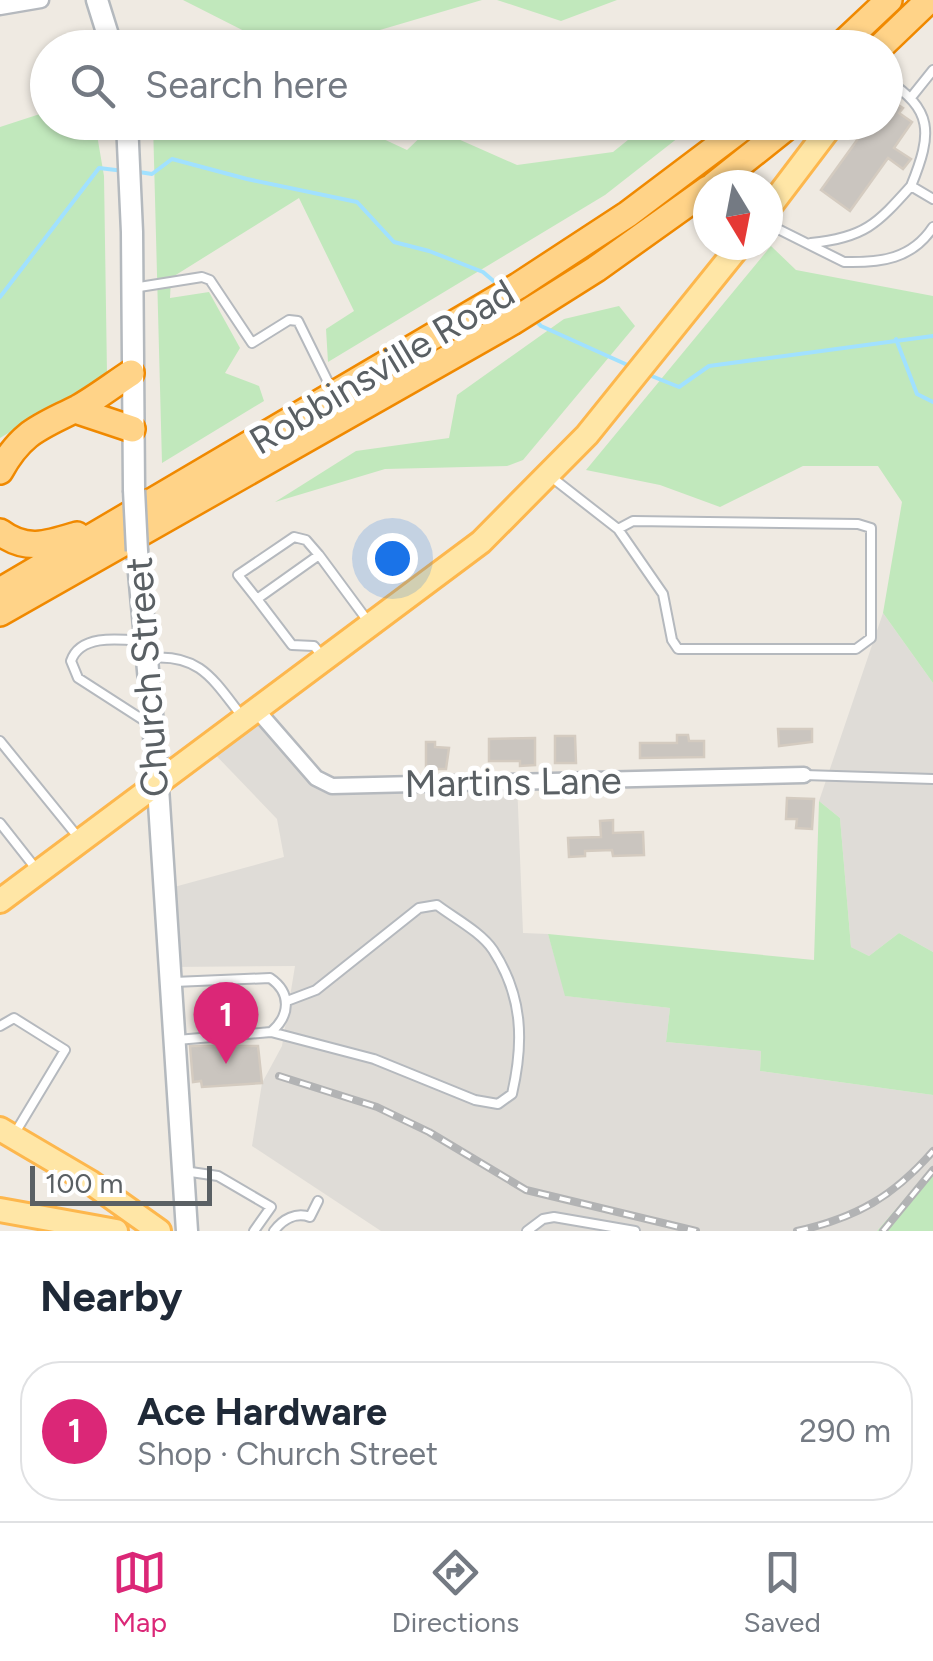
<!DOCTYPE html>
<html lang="en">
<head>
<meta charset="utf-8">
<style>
	:root { --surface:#fff; --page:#f6f6f7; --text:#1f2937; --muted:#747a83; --line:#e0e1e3; --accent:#db2777 }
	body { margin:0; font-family:Figtree,sans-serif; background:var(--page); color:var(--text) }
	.compass { position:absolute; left:693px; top:170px; width:90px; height:90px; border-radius:50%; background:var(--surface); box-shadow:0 2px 8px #0004; rotate:170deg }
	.scale { position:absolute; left:30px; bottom:25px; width:182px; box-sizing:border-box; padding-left:10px; border:5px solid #5a6064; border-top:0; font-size:28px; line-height:35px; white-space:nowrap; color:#5a6064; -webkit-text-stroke:8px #fff; paint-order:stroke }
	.you { position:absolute; left:392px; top:558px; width:35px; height:35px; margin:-25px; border:8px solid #fff; border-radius:50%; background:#1a73e8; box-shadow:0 0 0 15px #1a73e833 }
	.badge { display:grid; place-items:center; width:65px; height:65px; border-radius:50%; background:var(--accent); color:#fff; font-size:32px; font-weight:700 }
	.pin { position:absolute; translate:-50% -82px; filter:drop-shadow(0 2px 5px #0008) }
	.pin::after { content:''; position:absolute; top:52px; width:35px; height:30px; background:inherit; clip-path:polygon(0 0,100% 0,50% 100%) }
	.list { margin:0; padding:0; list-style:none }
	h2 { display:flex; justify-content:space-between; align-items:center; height:130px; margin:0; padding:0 40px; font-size:42px }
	h2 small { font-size:32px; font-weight:400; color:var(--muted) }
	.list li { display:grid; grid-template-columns:65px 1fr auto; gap:30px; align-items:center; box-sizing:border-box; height:140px; margin:0 20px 20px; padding:0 20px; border:2px solid var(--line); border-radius:40px }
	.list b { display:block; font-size:38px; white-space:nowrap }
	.list p { margin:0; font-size:32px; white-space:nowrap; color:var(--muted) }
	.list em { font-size:32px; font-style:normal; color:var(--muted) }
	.icon { flex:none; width:55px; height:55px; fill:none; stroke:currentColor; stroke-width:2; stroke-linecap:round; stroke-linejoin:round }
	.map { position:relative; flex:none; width:933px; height:1231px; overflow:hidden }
	.search { position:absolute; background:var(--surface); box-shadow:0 2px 8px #0004; left:30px; right:30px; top:30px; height:110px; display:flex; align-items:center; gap:25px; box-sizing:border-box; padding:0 35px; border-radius:55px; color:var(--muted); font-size:38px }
	.sheet { height:290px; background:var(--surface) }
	nav { display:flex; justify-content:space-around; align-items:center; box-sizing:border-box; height:140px; border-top:2px solid var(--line); background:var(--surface); font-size:28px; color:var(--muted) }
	nav a { display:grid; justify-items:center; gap:5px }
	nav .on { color:var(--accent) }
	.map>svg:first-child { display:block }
	.industrial { fill:#dfdcd7 }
	.green { fill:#c1e8bc }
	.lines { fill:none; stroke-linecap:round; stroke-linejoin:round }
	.stream { stroke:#a1e1ff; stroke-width:4 }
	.building { fill:#cac5bf; stroke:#d4cbc0; stroke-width:2.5 }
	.lane-casing { stroke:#b5b9be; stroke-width:12 }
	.street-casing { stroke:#b5b9be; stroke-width:19 }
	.secondary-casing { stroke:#b4b9be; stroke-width:25 }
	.primary-casing { stroke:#fdb74d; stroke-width:28 }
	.highway-casing { stroke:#f08900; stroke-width:30 }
	.lane { stroke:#fff; stroke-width:8 }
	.street { stroke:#fff; stroke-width:14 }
	.secondary { stroke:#fff; stroke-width:20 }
	.primary { stroke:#ffe6a6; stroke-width:22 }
	.highway { stroke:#ffd388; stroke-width:25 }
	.rail-casing { stroke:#b2b3b4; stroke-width:8 }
	.rail { stroke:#fff; stroke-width:4; stroke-dasharray:11; stroke-linecap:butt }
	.secondary-bridge-casing { stroke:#b4b9be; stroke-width:25; stroke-linecap:butt }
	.secondary-bridge { stroke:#fff; stroke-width:20 }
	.labels { text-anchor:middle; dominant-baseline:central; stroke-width:10; stroke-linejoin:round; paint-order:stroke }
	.street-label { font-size:38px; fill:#5a6064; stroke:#fff }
</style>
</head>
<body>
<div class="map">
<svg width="933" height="1231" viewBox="0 0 933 1231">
	<rect width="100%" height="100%" fill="#efeae2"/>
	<path class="industrial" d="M883 613 933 683V952L899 933 869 956 851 947 840 818 819 801Z
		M256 709 324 784 517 782 523 933 548 934 566 996 670 1008 666 1042 761 1051 760 1071 933 1095V1166L877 1231H381L252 1146 262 1083 282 1046 295 966 170 967 163 890 284 857 277 819 207 746Z"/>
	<path class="green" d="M183 0H482L322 47 278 48Z
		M497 0H617L561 21Z
		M45 58H47L48 122 95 123 104 176 107 374 0 438V127L43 113Z
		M153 123H349L407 150 431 127 517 165 613 152 649 123H697L605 195 328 362 326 329 354 311 299 198 171 278 170 298 209 292 240 348 225 373 259 386 264 401 162 463Z
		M771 246 796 270 933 296V683L883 613 902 502 878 466H803L720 507 660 485 586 470Z
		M619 306 635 326 523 460 507 466 385 469 275 502 356 451 449 438 457 395 564 319Z
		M819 801 840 818 851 947 869 956 899 933 933 952V1095L760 1071 761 1051 666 1042 670 1008 565 996 548 934 814 960Z
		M933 1166V1231H877Z"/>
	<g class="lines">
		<path class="stream" d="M139 172 152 174 172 159 247 179 357 202 394 242 429 251 483 272 497 284
			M0 297 99 168 124 171
			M533 318 541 326 632 367
			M896 339 917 394 933 402
			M649 375 679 387 709 366 933 336"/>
	</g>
	<path class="building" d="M892 101 903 108 899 113 912 122 894 148 911 159 903 169 888 158 850 211 821 190 870 122H886V102L889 105Z
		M778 729H812V742L779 746Z
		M677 735H688L689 741H704V757L640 758V743H677Z
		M555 736H575L576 763H555Z
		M535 738V765L520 766V761H489V739Z
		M426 742H435V747L449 748 446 769H426Z
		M787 798 814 799 812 829 796 828 797 819H786Z
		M613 820V833L643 832 644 855 613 856 612 850 585 851V856L569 857 568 838 601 837 600 821Z
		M190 1046H258L262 1083 202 1087 201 1081 193 1082Z"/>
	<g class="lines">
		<g class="lane-casing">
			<path id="lane" d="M886 79C933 110 933 132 911 186L933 199
				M913 95 933 70
				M768 224 844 262C881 263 912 259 933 227
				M811 243C864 238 877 224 911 186
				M133 288 202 277 210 280 252 343 289 320 298 321 332 390
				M550 476 618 529 663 594 672 640 678 649H856L871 638V528L858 524 633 521 618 529
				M257 599 238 575 294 537 306 540 319 555
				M142 641C119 639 80 634 71 661L78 678 151 725
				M323 657 314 646 292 645 257 599 319 555 370 624
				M149 658C199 653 213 679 241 715
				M0 741 78 837
				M804 775 933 779
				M0 823 37 870
				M174 982 270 978C292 993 290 1016 271 1032
				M0 1026 14 1018 65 1050 15 1133
				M177 1040 271 1032 374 1059 475 1100 498 1104 512 1094C524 1042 523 996 493 950 481 932 454 918 437 905L419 908 316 990 287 1001
				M184 1171 218 1176 271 1207 254 1231
				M274 1231C283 1219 296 1212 310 1217L318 1201
				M527 1231 543 1219 554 1217 635 1231"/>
		</g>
		<g class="street-casing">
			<path id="street" d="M0 7 41 0
				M256 709 316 778 332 786 804 775"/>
		</g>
		<g class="secondary-casing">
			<path id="secondary" d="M97 0 112 48
				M127 122 132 232 134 490
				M137 551 156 757 187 1231"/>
		</g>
		<g class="primary-casing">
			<path id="primary" d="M768 209 834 122
				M0 901 481 542 587 435 740 245
				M0 1129 90 1182 159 1231
				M0 1210 116 1231"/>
		</g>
		<g class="highway-casing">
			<path id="highway" d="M838 48 889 0
				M879 48 929 0
				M714 185 793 122
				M75 410 132 429
				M0 471C22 431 41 427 78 408 96 398 114 384 131 373
				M0 532C26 552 48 544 77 535
				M0 591 518 286 628 214 750 122
				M0 613 512 322 596 269 708 189"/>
		</g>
		<use href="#lane" class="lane"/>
		<use href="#street" class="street"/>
		<use href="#secondary" class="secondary"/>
		<use href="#primary" class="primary"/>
		<use href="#highway" class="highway"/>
		<g class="rail-casing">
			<path id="rail" d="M279 1076 377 1107 429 1132 526 1190 696 1231
				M797 1231C856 1218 894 1196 933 1151
				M883 1231 933 1170"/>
		</g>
		<use href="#rail" class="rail"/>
		<g class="secondary-bridge-casing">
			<path id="secondary-bridge" d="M134 490 137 551"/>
		</g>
		<use href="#secondary-bridge" class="secondary-bridge"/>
	</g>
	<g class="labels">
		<g class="street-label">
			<text transform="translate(382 367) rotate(-31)">Robbinsville Road</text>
			<text transform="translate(147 677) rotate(-94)">Church Street</text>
			<text transform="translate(513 782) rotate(-1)">Martins Lane</text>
		</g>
	</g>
</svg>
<svg class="compass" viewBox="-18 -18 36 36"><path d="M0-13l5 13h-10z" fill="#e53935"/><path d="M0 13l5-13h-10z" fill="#747a83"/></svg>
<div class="scale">100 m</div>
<div class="you"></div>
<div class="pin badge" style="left:226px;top:1064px">1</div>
<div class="search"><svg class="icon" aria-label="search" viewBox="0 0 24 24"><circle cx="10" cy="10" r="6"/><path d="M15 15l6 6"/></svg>Search here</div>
</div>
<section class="sheet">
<h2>Nearby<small></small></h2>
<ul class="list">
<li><span class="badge">1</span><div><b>Ace Hardware</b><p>Shop · Church Street</p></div><em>290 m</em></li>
</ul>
</section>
<nav>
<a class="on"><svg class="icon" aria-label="map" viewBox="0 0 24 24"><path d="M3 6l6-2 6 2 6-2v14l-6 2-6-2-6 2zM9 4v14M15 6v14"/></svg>Map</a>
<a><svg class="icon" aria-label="directions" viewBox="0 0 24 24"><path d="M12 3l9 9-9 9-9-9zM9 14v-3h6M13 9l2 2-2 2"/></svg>Directions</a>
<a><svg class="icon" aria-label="saved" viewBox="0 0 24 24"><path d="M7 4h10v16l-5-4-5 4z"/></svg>Saved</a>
</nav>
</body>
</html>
